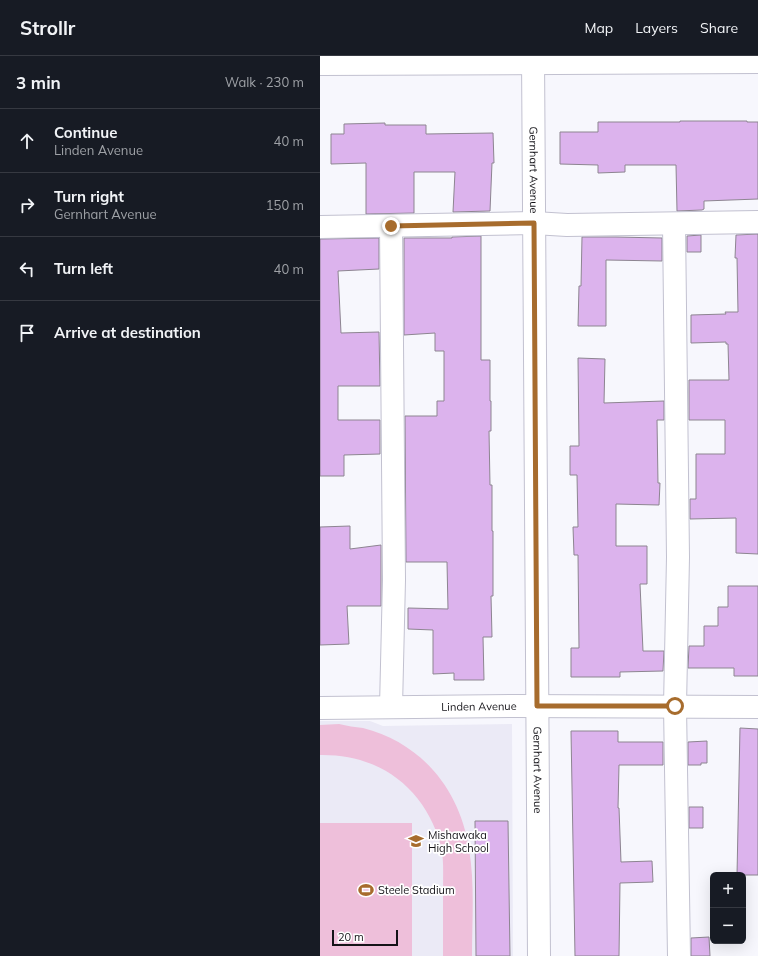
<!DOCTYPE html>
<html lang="en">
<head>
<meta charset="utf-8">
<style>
	:root { --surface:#171b24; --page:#20242c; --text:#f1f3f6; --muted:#9ea1a6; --line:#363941 }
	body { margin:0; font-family:Mulish,sans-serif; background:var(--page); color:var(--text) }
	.controls { position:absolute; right:12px; bottom:12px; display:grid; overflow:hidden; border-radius:6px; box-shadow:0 4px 16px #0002 }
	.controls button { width:36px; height:36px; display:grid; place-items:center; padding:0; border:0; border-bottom:1px solid var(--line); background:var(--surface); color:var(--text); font:20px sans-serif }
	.scale { position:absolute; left:12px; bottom:10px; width:66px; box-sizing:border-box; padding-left:4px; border:2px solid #141318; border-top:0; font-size:11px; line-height:14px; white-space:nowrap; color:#141318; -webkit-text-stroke:3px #fff; paint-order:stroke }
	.stop { position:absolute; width:12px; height:12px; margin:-9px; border:3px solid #a76c2d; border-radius:50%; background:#fff }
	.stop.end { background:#a76c2d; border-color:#fff; box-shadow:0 1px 4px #0008 }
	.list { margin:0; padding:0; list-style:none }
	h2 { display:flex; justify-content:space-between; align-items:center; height:52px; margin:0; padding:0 16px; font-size:17px }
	h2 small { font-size:13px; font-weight:400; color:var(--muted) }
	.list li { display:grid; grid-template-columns:26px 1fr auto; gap:12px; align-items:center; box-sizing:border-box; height:64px; padding:0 16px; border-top:1px solid var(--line) }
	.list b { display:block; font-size:15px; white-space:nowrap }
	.list p { margin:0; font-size:13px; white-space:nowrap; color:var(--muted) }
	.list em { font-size:13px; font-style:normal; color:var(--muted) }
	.icon { flex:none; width:22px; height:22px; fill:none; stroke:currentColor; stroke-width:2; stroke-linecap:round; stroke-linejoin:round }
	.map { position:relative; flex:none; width:438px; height:900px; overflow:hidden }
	header { display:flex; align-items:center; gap:24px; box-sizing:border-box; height:56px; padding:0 20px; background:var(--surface); border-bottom:1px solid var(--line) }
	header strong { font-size:19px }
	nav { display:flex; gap:22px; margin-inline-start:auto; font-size:14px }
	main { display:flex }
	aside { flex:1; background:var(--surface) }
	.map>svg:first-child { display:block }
	.built { fill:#ebeaf6 }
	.green { fill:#eebfda }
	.building { fill:#dcb3ed; stroke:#8d8591 }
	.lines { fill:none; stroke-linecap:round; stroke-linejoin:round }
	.minor-casing { stroke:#c2c1d0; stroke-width:24 }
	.minor { stroke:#fff; stroke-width:22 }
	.route { stroke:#a76c2d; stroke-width:5 }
	.labels { text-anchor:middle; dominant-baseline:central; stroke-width:3.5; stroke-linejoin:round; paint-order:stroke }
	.street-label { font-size:11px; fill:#141318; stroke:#fff }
	.poi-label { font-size:11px; fill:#141318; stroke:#fff; text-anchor:start }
</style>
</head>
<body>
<header>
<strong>Strollr</strong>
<nav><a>Map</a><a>Layers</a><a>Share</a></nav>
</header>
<main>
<aside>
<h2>3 min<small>Walk · 230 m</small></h2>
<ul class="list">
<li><svg class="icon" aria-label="ahead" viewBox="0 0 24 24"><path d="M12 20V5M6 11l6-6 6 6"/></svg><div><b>Continue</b><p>Linden Avenue</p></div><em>40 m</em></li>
<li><svg class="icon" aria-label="right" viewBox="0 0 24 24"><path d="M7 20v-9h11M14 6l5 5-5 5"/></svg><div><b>Turn right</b><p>Gernhart Avenue</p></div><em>150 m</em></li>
<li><svg class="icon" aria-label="left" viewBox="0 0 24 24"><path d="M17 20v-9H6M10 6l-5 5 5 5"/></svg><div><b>Turn left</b></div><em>40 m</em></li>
<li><svg class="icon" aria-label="arrive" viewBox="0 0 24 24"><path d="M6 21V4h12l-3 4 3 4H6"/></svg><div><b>Arrive at destination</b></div></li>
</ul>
</aside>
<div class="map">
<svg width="438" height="900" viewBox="0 0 438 900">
	<rect width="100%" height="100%" fill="#f7f7fd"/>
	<path class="built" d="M0 665H50L63 670 192 668 193 900H0Z"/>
	<path class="green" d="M19 668C27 670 35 671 43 672 102 687 140 734 149 793 155 828 152 865 152 900H123C123 878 123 855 123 833 123 819 124 804 121 790 105 732 60 698 0 699V669Z
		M0 767H92V900H0Z"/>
	<path class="building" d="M360 65H427V66H438V143L384 145V153L382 154 357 155 356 109H305V116L278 117V109L240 108V76H278V66H360Z
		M65 67V69H106V78L173 77 174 107H172L170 155 133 156 135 116H94V157L46 158V107L11 108V78H24V68Z
		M438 178V498L416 497V462L370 463V443H376V398H405V364H369V324H409L408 288H406V286L371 287V259L406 258 405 256H418L417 202H415L416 179Z
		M381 179V196H367V180Z
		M161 180V304H170V345H171V375H169L170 429H172V475H173V540H171L172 581H163L164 624H134V617L113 618V574L88 573V552L128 553 127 506H86L85 360H117V345H124V295H115V277L84 279V182H132V181Z
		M262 181H296L342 182V205L286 204V270H258L259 230H261Z
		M59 182V213L18 215 21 277 59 276 60 330H18V364H60V398L24 399V420H0V183Z
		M258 302 285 303 284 347 344 345V364H337L338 427H340L339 449 296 448V490H327V528H320L323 595H344L343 615 300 616V621H251V592H259L258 499H254L253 471H258L257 419H250V390H259Z
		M30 470V493L61 489V550H27L29 588 0 589V471Z
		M408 530H438V620H414V612H368L369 590H384V570H398V551H408Z
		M420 672 438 673V819H417Z
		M251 675H298V686H343V709H299L298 752H299L301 806 332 805 333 826 300 827 299 900H255Z
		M387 685V707H381V709H368V686Z
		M369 751H383V772H369Z
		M155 765H188L190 900H156Z
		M389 881 390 900H371V882Z"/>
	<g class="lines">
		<g class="minor-casing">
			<g id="minor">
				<path id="s1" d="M213 0 219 900"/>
				<path d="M0 8 438 6"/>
				<path d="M354 168 358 501 355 650 359 900"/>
				<path d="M71 170 74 524 71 651"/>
				<path d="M0 171 214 167 247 169 438 166"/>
				<path id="s2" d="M0 652 195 650 438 651"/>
			</g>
		</g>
		<use href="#minor" class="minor"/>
	</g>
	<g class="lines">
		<path class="route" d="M71 170 214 167 217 650H355"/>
	</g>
	<defs>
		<g id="school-bare" transform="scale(1.2)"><path d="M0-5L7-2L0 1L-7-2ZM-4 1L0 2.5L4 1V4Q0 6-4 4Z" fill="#a76c2d" stroke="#fff" stroke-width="2.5" paint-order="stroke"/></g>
		<g id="stadium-bare" transform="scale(1.2)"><path d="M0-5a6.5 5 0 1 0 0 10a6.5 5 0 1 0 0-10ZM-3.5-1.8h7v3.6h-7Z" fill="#a76c2d" stroke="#fff" stroke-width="2.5" paint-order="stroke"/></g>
	</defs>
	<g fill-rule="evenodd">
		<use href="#school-bare" x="96" y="785"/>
		<use href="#stadium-bare" x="46" y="834"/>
	</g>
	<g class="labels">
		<g class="street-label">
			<text stroke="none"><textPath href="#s1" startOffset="114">Gernhart Avenue</textPath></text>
			<text stroke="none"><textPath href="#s2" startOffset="159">Linden Avenue</textPath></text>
			<text stroke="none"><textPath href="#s1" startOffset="714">Gernhart Avenue</textPath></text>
		</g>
		<g class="poi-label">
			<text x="108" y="779">Mishawaka<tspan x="108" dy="13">High School</tspan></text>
			<text x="58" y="834">Steele Stadium</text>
		</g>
	</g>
</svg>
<div class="controls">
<button>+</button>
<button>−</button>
</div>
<div class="scale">20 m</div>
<div class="stop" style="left:355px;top:650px"></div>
<div class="stop end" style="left:71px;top:170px"></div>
</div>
</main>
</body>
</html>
